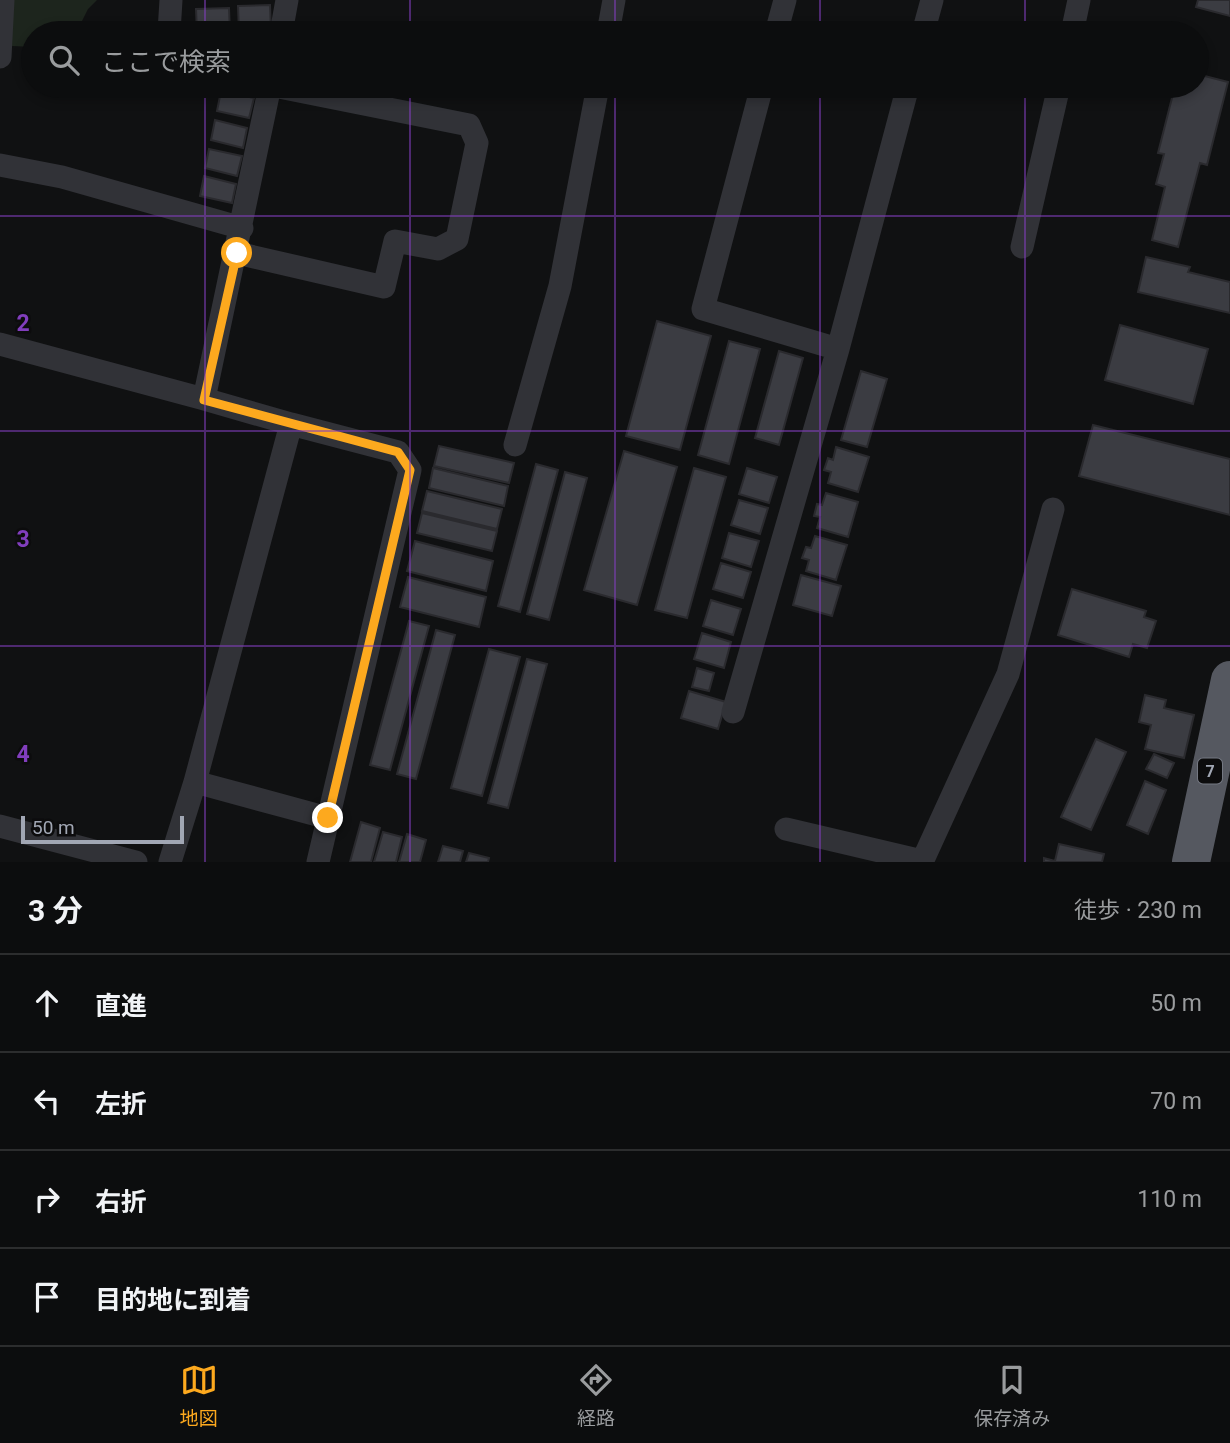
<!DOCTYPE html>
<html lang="ja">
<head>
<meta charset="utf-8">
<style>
	:root { --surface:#0c0d0e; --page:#1a1b1c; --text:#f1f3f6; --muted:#9a9c9e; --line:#2c2d2e; --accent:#fda91e }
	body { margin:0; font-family:Roboto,"Noto Sans JP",sans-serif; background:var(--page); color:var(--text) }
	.scale { position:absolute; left:21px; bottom:18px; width:163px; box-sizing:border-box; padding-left:7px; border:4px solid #a1a7b4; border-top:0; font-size:19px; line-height:24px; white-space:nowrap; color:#a1a7b4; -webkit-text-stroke:5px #0c0c0d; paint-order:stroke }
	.stop { position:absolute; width:21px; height:21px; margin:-16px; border:5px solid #fda91e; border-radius:50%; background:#fff }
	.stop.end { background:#fda91e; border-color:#fff; box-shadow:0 2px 7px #0008 }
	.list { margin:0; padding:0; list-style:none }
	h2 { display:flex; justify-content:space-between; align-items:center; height:91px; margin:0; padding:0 28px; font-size:30px }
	h2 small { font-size:23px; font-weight:400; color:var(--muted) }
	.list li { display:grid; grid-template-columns:46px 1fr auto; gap:21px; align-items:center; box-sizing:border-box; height:98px; padding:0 28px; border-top:2px solid var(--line) }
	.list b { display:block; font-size:26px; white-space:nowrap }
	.list em { font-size:23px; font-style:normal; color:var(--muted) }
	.icon { flex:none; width:38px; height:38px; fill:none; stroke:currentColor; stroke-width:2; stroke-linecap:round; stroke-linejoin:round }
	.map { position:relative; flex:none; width:1230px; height:862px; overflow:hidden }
	.search { position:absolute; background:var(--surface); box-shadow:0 4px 10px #0003; left:21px; right:21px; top:21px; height:77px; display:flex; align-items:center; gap:18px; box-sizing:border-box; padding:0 24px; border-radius:38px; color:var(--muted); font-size:26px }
	.sheet { height:483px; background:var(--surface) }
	nav { display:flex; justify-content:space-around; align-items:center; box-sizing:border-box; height:98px; border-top:2px solid var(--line); background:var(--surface); font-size:19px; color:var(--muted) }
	nav a { display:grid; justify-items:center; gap:4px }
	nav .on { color:var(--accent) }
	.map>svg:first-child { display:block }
	.green { fill:#1d251d }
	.building { fill:#3b3c42; stroke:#2a2a2e; stroke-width:2 }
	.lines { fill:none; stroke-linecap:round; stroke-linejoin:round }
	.minor { stroke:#313237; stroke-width:23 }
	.trunk { stroke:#555860; stroke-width:38 }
	.route { stroke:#fda91e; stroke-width:9 }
	.grid { fill:none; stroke:#813ebd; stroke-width:2; stroke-opacity:0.55 }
	.labels { text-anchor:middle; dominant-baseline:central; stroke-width:5; stroke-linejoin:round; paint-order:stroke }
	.shield { fill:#0c0c0d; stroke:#747882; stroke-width:2 }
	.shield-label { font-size:16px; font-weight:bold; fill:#a1a7b4 }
	.grid-label { font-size:23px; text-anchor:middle; font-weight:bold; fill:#813ebd; stroke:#0c0c0d; stroke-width:5; stroke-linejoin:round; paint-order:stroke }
</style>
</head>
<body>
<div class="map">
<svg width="1230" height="862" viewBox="0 0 1230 862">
	<rect width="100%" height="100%" fill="#101112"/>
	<path class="green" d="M12 0H97L88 9 76 33H33V47L12 46Z"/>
	<path class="building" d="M1198 0H1230V16L1196 7Z
		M270 5 271 31 239 32 238 6Z
		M229 8 230 33H197L196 9Z
		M1197 74 1228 82 1207 165 1200 163 1178 247 1152 240 1165 187 1156 184 1164 154 1158 153 1175 86H1197Z
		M221 91 254 98 249 118 217 111Z
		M215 120 247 128 243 148 211 140Z
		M209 149 242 156 237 176 205 168Z
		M204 176 236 184 232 203 200 196Z
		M1146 257 1190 267 1188 272 1230 282V313L1138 292Z
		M657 321 711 336 680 450 626 436Z
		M1120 325 1208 349 1193 404 1105 380Z
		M729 341 760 349 729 464 698 455Z
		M779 351 803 358 779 445 755 438Z
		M861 371 887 379 867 447 841 440Z
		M1093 425 1230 459V515L1079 476Z
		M439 446 514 463 509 483 434 466Z
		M836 447 869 457 858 492 828 483 831 472 824 470 828 458 833 460Z
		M624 451 677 467 637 605 584 590Z
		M536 464 558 470 520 612 498 606Z
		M433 468 508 486 504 506 429 488Z
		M694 468 726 477 687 618 655 610Z
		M747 468 777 477 769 503 739 494Z
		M565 472 587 478 549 620 527 614Z
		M427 491 502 509 497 529 422 511Z
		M826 493 858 502 848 537 817 528 820 517 814 516 817 504 822 505Z
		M739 500 768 508 760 534 731 525Z
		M422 513 497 531 492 551 417 533Z
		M729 533 759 541 751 567 722 558Z
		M815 536 847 545 836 580 806 571 809 560 802 558 806 547 811 548Z
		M415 541 493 561 486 591 407 571Z
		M721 563 751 572 743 598 713 589Z
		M801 575 841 586 832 616 793 605Z
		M408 577 486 597 479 627 400 607Z
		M1072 589 1146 611 1144 617 1156 621 1147 648 1133 644 1129 657 1058 635Z
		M711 600 741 609 733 635 703 626Z
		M409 621 429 626 390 770 370 765Z
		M436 630 455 635 416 779 397 774Z
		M702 633 731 642 724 668 694 659Z
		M489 649 520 657 482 796 451 788Z
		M527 659 547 664 508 808 488 803Z
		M697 668 714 673 709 691 692 687Z
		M689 691 726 702 718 729 681 718Z
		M1145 695 1166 700 1164 708 1194 715 1184 758 1145 749 1151 725 1139 722Z
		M1096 739 1126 752 1091 830 1061 817Z
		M1154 754 1174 763 1167 778 1146 769Z
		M1145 781 1166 790 1148 834 1127 825Z
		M361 822 380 828 371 862H350Z
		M383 832 402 837 396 862H374Z
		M407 834 426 840 420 862H399Z
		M1059 844 1104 854 1102 862H1044V858L1055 861Z
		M443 846 463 851 460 862H438Z
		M469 853 489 858 488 862H466Z"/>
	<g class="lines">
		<path class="minor" d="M169 32 171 0
			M281 33 287 0
			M608 33 614 0
			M776 33 785 0
			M923 33 932 0
			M1072 33 1079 0
			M0 57 3 0
			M0 165 62 177 242 228
			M1022 247 1059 86
			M237 253 384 287 395 241 438 249 457 239 477 143 469 125 274 86
			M0 344 204 399 270 86
			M838 349 908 86
			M291 424 398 452 410 470 318 862
			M515 445 560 286 598 86
			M733 712 838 349 703 309 762 86
			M195 782 328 818
			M0 826 136 862
			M786 829 922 861
			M170 862 195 782 291 424 204 399
			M922 862 1008 674 1053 509"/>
		<path class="trunk" d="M1191 862 1230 680"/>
	</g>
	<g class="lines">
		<path class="route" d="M237 253 204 400 398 452 410 470 328 818"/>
	</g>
	<path class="grid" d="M205 0V33M410 0V33M615 0V33M820 0V33M1025 0V33M205 86V862M410 86V862M615 86V862M820 86V862M1025 86V862M0 216H1230M0 431H1230M0 646H1230"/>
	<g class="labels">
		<rect class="shield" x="1198" y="758.5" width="24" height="25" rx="5"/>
		<g class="shield-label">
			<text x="1210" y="771">7</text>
		</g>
	</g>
	<g class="grid-label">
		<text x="23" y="331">2</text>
		<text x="23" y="547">3</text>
		<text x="23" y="762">4</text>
	</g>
</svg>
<div class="scale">50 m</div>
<div class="stop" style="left:237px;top:253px"></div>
<div class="stop end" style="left:328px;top:818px"></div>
<div class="search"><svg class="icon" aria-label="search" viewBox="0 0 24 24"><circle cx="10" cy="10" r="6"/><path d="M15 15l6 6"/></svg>ここで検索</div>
</div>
<section class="sheet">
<h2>3 分<small>徒歩 · 230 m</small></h2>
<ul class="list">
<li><svg class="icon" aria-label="ahead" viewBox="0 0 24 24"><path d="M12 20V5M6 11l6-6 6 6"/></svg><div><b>直進</b></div><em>50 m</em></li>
<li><svg class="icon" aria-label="left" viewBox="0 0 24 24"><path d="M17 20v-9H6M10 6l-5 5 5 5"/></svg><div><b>左折</b></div><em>70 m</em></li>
<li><svg class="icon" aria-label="right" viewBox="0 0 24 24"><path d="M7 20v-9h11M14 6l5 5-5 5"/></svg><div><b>右折</b></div><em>110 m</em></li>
<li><svg class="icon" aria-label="arrive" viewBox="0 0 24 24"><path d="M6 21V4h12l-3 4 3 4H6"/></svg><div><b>目的地に到着</b></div></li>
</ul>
</section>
<nav>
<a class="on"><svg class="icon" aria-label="map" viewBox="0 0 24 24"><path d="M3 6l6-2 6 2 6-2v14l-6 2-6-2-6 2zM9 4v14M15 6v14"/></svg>地図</a>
<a><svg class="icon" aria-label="directions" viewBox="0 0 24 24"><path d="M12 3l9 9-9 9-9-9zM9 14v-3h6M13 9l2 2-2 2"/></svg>経路</a>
<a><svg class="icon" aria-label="saved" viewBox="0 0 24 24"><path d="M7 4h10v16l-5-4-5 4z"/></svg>保存済み</a>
</nav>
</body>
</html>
